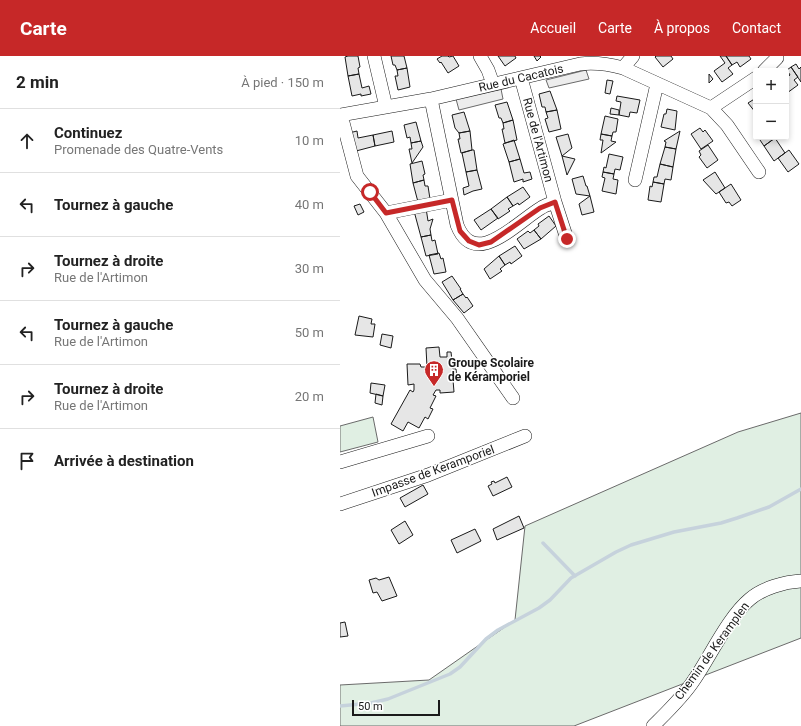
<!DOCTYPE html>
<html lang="fr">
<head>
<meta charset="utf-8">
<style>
	:root { --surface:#fff; --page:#f2f2f2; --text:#222; --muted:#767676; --line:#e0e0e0; --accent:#c62828 }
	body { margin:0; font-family:Roboto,sans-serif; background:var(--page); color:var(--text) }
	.controls { position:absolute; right:12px; top:12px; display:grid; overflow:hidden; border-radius:4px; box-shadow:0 2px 6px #0003 }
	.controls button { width:36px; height:36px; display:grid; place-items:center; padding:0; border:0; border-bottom:1px solid var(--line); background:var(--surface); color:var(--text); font:20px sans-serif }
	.scale { position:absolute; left:12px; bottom:10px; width:88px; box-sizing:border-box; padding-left:4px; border:2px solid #1a1a1a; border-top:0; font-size:11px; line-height:14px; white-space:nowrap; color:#1a1a1a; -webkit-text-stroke:3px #fff; paint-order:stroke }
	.stop { position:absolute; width:12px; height:12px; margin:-9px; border:3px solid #c62828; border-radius:50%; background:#fff }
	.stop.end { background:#c62828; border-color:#fff; box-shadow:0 1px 4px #0008 }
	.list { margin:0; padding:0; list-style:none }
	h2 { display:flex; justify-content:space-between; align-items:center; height:52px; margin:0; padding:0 16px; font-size:17px }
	h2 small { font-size:13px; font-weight:400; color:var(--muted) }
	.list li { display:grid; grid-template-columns:26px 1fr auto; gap:12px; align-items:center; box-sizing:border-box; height:64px; padding:0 16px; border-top:1px solid var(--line) }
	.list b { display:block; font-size:15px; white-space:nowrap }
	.list p { margin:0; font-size:13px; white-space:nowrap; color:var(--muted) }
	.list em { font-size:13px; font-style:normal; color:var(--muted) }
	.icon { flex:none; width:22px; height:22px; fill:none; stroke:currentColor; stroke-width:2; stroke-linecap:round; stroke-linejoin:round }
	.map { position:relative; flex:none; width:461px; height:670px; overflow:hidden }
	header { display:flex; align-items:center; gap:24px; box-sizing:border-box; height:56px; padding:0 20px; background:var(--accent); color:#fff }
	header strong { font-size:19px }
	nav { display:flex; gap:22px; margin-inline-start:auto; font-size:14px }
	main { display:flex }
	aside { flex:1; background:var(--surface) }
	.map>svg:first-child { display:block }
	.green { fill:#e0efe3; stroke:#6a6a6a }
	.parking { fill:#ededed; stroke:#6a6a6a }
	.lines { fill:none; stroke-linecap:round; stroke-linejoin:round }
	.stream { stroke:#c6d2dc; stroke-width:3.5 }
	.building { fill:#e6e6e6; stroke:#1a1a1a }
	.minor-casing { stroke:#1a1a1a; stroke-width:14 }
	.minor { stroke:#fff; stroke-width:13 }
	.route { stroke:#c62828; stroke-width:5 }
	.labels { text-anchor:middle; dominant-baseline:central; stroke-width:3; stroke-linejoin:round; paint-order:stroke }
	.street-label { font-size:12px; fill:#1a1a1a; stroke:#fff }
	.poi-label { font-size:12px; font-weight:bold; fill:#1a1a1a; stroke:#fff; text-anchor:start }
</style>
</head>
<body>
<header>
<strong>Carte</strong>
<nav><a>Accueil</a><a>Carte</a><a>À propos</a><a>Contact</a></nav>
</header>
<main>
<aside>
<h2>2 min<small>À pied · 150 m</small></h2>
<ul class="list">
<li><svg class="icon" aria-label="ahead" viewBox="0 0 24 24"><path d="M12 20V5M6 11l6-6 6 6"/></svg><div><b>Continuez</b><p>Promenade des Quatre-Vents</p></div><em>10 m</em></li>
<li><svg class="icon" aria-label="left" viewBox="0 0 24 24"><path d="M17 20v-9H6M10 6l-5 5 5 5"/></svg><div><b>Tournez à gauche</b></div><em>40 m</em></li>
<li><svg class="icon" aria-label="right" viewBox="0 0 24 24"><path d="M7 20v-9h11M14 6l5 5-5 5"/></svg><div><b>Tournez à droite</b><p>Rue de l'Artimon</p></div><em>30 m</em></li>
<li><svg class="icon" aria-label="left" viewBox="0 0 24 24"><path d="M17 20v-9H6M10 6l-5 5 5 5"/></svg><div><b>Tournez à gauche</b><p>Rue de l'Artimon</p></div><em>50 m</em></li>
<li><svg class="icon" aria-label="right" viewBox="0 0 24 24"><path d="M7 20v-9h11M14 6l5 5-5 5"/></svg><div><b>Tournez à droite</b><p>Rue de l'Artimon</p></div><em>20 m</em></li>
<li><svg class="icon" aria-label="arrive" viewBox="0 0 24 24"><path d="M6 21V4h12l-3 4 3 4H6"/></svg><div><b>Arrivée à destination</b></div></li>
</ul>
</aside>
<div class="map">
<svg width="461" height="670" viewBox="0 0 461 670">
	<rect width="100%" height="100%" fill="#fff"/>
	<path class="green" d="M461 357V582L234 670H0V629L89 624 175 564 185 470 398 376Z
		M33 361 38 386 0 396V370Z"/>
	<path class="parking" d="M246 14 249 23 209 32 206 24Z
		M161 33 163 43 119 54 116 43Z"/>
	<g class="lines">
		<path class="stream" d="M203 487 235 520
			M0 650 31 647 48 643 110 618 120 611 146 583 158 574 199 552 210 544 231 522 276 496 291 489 334 476 381 467 397 462 429 451 461 433"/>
	</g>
	<path class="building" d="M8 0H18L20 11 18 12 19 18 8 20 5 1Z
		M51 0H64L67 12 57 14 55 9H53Z
		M102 0H108L109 1 113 0 119 10 108 17 101 6 100 7 97 3Z
		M158 0H175L176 2 165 10Z
		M194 0H200L201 1 197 5Z
		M316 0H331L333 3 323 11 315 1Z
		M380 0H386L392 9 388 12 393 18 382 26 374 15 385 7Z
		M386 0H409L411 3 400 11 397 6 392 9Z
		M456 8 459 13 461 11V26L451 11Z
		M451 11 458 21 454 24 458 29 447 37 446 22 450 19 447 14Z
		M67 12 70 31 58 34 55 20H58L57 14Z
		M19 18 22 32 29 30 31 38 21 40V38L12 40 8 20Z
		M369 18 373 23 369 27Z
		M267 24 273 25 270 38 265 37Z
		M210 35 217 54 206 56 205 51H202L199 38Z
		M277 40 300 44 297 57 290 56 289 61 279 59 281 46 276 45Z
		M416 42V57L408 47Z
		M167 46 173 64 163 67 161 62H159L155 49Z
		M271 52 279 54V59L270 58Z
		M327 53 337 55 335 74 321 71 324 58H326Z
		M217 54 221 73 209 76 205 63 208 62 206 56Z
		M124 56 130 75 119 77 115 72 112 59Z
		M265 60 278 63 276 76H273L272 80 261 78Z
		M173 64 177 84 165 87 162 73H164L163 67Z
		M76 66 81 85 71 87 70 81 67 82 64 69Z
		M360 72 363 76 365 74 373 85 361 93 351 78Z
		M17 75 18 82 33 79 35 90 16 95 9 77Z
		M52 75 54 86 35 90 33 79Z
		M130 75 132 94 121 97 118 83H120L119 77Z
		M340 75 336 93 325 91 326 86 324 85Z
		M228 78 232 92 222 100 216 81Z
		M261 78 272 80 271 85 276 86 261 97 263 84H260Z
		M418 81H434L435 82 424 90Z
		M435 82 445 97 434 105 424 90Z
		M174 84 180 103 169 106 163 88Z
		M81 85 83 91 72 107 69 93H72L71 87Z
		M368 89 378 104 367 112 359 101 361 99 359 95Z
		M325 91 336 93 333 111 320 108Z
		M132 94H134L137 114 126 116 122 97Z
		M449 94 459 108 448 116 438 102Z
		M269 98 283 101 280 114 275 113 274 118 263 116 264 111 266 112Z
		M222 100 235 103 227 119Z
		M180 103 184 117 190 116 192 123 183 126V123L174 126 169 106Z
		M82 105 85 118 83 119 84 124 73 127 70 108Z
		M320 108 333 111 331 124 325 123 324 128 313 126 314 121H317Z
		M137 114 142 133 133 135 124 139 123 132 129 130 126 116Z
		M263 116 274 118 273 123 278 124 276 138 262 135 265 122 262 121Z
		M375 116 385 132 376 138 363 124Z
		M243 120 246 130H247L250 140 236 138 232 123Z
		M84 124 85 130H88L90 143 78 146 73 127Z
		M313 126 324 128 321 146 308 144 310 130 312 131Z
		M391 128 401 144 392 150 389 146 386 147 379 136Z
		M183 131 190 141 179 149 178 147 173 150 167 141Z
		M250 140 254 156 242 159 239 148Z
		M167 141 173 150 168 153 170 155 158 163 151 153Z
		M20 148 24 156 18 159 14 150Z
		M86 152 88 165 93 163 90 173 91 179 81 181 74 155Z
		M151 153 158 162 141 174 134 164Z
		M209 160 216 170 201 183 194 174 199 170 198 168Z
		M194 174 201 183 184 193 177 183 188 175 190 177Z
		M91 179 92 185 95 184 98 198 86 200 81 181Z
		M175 190 182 200 171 208 170 206 165 209 159 200Z
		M99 197 101 203 103 202 106 216 94 218 89 199Z
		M159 200 165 209 160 213 162 215 150 223 144 213Z
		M112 220 121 233H120L123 238 113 244 102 226Z
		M123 238 126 242 127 241 133 250 124 257 113 244Z
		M19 260 32 263 31 268H35L33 281 15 279Z
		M42 278 53 280 51 292 40 289Z
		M99 291 100 301H107V296H111L113 313H116L117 324H113L114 336 100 337V334H96L93 339 96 340 90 352 93 353 88 363 85 361 79 372 68 366 63 375 51 368 70 334 73 336 74 334V328L68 329 67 308H80L81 311H87L86 292Z
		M31 327 45 329 43 340 30 337Z
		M36 338 43 340 42 349 35 347Z
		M167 421 172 431 153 440 148 430 152 428 151 426 154 425 155 427Z
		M83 429 88 438 65 451 60 442Z
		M179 460 184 472 157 484 153 473Z
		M65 465 73 479 59 488 51 474Z
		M135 473 141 485 117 497 111 484Z
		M49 521 57 540 42 545 37 536 33 537 29 524 36 522 39 524Z
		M5 566 8 580 0 581V567Z"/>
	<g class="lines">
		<g class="minor-casing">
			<path id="minor" d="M34 0 46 51
				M140 0 148 14 153 28
				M283 12 293 0
				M424 15 437 2
				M91 43 117 169C135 214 177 166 201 152 205 149 210 148 215 146L181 22
				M371 52 416 22
				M0 59 91 43 240 8C255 6 268 8 283 12L371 52 387 69 419 116
				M1 59 17 120 46 157 85 224 117 262 173 342
				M295 124 317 28
				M215 146 227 183
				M46 157 112 144
				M0 406 88 380
				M0 448 88 419 185 380
				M313 670C327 656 343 641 354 624 370 601 388 561 410 543 423 532 444 526 461 525"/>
		</g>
		<use href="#minor" class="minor"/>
	</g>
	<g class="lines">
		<path class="route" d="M30 136 46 157 112 144 120 175 129 185 139 189 151 186 200 152 215 146 227 183"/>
	</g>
	<defs>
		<g id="building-pin" transform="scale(1)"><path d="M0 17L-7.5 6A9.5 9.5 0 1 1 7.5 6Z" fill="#c62828" stroke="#fff"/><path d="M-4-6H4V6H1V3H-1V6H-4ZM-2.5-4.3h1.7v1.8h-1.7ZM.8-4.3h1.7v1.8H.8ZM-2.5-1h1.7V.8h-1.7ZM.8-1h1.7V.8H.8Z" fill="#fff"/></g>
	</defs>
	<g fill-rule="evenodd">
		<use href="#building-pin" x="94" y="314"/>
	</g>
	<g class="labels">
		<g class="street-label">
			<text transform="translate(181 22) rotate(-13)">Rue du Cacatois</text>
			<text transform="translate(198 84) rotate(75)">Rue de l'Artimon</text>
			<text transform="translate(93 415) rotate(-20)">Impasse de Keramporiel</text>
			<text transform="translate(372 595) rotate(-54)">Chemin de Keramplen</text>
		</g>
		<g class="poi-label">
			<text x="108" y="307">Groupe Scolaire<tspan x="108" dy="14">de Kéramporiel</tspan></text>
		</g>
	</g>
</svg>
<div class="controls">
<button>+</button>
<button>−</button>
</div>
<div class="scale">50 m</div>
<div class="stop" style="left:30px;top:136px"></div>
<div class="stop end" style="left:227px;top:183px"></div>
</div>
</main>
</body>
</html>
